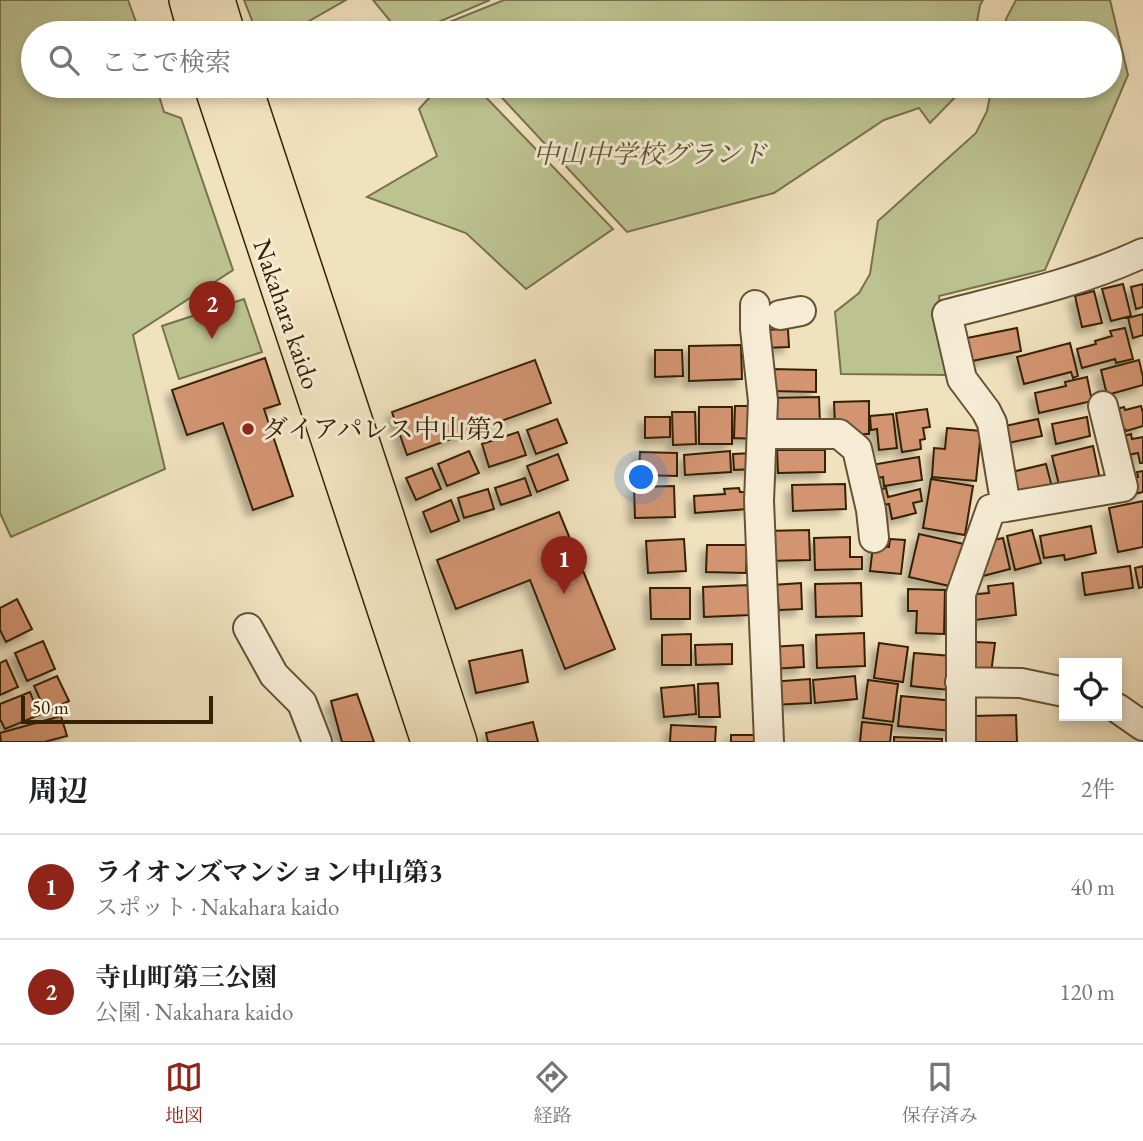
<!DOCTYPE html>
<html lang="ja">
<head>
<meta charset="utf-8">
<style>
	:root { --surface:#fff; --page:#f2f2f2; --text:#202124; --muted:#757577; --line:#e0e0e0; --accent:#8f2418 }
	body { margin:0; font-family:"EB Garamond","Noto Serif JP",serif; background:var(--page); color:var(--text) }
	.controls { position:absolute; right:21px; bottom:21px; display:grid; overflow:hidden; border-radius:0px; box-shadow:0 4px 10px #0003 }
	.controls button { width:63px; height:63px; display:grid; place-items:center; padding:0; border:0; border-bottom:2px solid var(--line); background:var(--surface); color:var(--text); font:35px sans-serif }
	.scale { position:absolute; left:21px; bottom:18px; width:192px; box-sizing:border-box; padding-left:7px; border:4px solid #352206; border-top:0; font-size:19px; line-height:24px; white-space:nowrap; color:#352206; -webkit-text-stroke:5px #f6ecd5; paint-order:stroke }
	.you { position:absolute; left:642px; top:478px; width:24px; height:24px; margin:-18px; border:5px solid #fff; border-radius:50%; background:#1a73e8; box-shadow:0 0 0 10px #1a73e833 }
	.badge { display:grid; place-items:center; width:46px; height:46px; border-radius:50%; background:var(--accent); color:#fff; font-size:23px; font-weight:700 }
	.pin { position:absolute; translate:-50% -58px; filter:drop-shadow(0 2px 4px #0008) }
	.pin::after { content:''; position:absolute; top:37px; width:24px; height:21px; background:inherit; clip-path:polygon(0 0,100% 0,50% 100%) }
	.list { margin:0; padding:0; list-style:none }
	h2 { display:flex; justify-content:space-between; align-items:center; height:91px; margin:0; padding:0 28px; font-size:30px }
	h2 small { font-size:23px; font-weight:400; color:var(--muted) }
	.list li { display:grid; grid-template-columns:46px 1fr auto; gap:21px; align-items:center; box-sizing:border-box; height:105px; padding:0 28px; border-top:2px solid var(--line) }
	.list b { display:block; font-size:26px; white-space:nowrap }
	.list p { margin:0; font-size:23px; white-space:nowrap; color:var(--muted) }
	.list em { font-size:23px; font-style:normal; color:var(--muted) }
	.icon { flex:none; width:38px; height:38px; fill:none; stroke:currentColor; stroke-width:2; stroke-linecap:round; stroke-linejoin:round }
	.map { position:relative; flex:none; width:1143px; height:742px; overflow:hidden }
	.search { position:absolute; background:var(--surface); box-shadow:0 4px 10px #0003; left:21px; right:21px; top:21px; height:77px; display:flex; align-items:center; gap:18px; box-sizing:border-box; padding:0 24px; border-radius:38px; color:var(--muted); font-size:26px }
	.sheet { height:301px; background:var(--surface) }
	nav { display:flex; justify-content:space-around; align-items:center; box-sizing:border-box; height:98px; border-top:2px solid var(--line); background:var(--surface); font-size:19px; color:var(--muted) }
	nav a { display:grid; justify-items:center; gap:4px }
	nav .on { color:var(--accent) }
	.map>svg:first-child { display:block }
	.green { fill:#bcc390; stroke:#78724b; stroke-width:2 }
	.building { fill:#d29471; stroke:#352206; stroke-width:2; filter:url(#shadow) }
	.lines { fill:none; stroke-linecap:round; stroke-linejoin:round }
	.minor-casing { stroke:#645234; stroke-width:32 }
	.major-casing { stroke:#352206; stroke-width:38 }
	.minor { stroke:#f6ecd5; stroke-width:28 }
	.major { stroke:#f1e2bf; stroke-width:35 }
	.poi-dot { fill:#8f2418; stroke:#f6ecd5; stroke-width:2.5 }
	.labels { text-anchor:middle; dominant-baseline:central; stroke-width:6; stroke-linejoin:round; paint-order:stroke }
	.park-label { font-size:26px; font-style:italic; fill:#5e522f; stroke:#f6ecd5 }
	.street-label { font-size:26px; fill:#352206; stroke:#f6ecd5 }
	.poi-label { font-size:26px; fill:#352206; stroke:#f6ecd5; text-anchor:start }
</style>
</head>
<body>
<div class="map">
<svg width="1143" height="742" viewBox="0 0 1143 742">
	<defs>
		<filter id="shadow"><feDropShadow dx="-6" dy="6" stdDeviation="3.5" flood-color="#0004"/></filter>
	</defs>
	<rect width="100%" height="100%" fill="#f1e2bf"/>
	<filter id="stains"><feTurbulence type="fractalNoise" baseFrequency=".00286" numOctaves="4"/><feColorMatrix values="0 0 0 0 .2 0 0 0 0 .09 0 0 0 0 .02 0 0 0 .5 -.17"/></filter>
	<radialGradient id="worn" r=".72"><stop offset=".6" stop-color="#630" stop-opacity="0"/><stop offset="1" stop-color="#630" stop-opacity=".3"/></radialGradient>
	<path class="green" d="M0 0H128L140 33H33V86H156L164 112 181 118 233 270 133 335 165 469 11 537 0 513Z
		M244 0H346L288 33H257Z
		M373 0H490L422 29 425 33H400Z
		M504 0H983L980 5 975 33H448L442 25Z
		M1016 0H1110L1128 75 1045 270 939 296 948 375 841 374 835 312 859 293 870 274 878 221 976 133 987 111 992 86H1110V33H1003L1006 19Z
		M440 86H475L613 229 526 289 466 233 367 197 437 156 419 109Z
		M491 86H966L930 123 919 108 884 120 774 193 627 232Z
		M244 299 262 352 179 379 162 326Z"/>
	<path class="building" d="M1123 284 1131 316 1111 321 1102 289Z
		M1143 284V307L1136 309 1131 287Z
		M1094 291 1102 323 1082 327 1075 296Z
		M1143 314V335L1133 338 1128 318Z
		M1017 328 1021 351 972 361 967 338Z
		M1125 328 1133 359 1116 363 1115 359 1082 368 1077 349 1096 344 1095 341 1112 336 1110 331Z
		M788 329 789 347 762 348 761 330Z
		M1070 343 1078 376 1073 378 1071 372 1024 384 1017 357Z
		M741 345 742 379 689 381V346Z
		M655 350H682L683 376 655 377Z
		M265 358 280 404 264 409 293 496 253 510 223 423 187 435 172 390Z
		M535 360 551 403 407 455 392 412Z
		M1139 360 1143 377V385L1107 395 1101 370Z
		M771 369 816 370V392L770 391Z
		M1087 377 1092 401 1039 413 1035 393 1066 386 1065 382Z
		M819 397 820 424 768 426 767 398Z
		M869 401V434H845L835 425 834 402Z
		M735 406H760L758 439 734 438Z
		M1141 406 1143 413V426L1126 431 1125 429 1115 432 1109 411 1124 407 1125 410Z
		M699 407H732V444H699Z
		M927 409 930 427 923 428 925 439 920 440 921 449 902 452 896 413Z
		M672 412H695L696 444 673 445Z
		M893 414 897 448 879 450 877 429 871 430 870 416Z
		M645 417H670V437L645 438Z
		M1087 417 1090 436 1056 444 1052 424Z
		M557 419 567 443 536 454 527 430Z
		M1038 419 1042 436 1003 444 1000 427Z
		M947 428 981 431 976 481 932 477 934 448 945 449Z
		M518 432 526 455 489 467 482 444Z
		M1131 434 1132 439 1143 437V463H1140L1138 453 1118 457 1113 439Z
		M1093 446 1101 484 1061 493 1052 456Z
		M777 450H825V472L778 473Z
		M469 451 479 473 447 486 438 464Z
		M730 451 731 472 685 475 684 455Z
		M640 452 677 453V476L639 475Z
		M754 453 755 469 734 470 733 454Z
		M558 454 568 480 537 492 527 466Z
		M919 457 922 480 884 486 883 477 873 479 871 465Z
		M1046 464 1052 487 1009 498 1003 474Z
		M432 468 441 489 416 500 406 478Z
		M1143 471V492L1126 496 1122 481 1138 477 1137 472Z
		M525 478 531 495 501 505 495 488Z
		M931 479 973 486 965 535 923 528Z
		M845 484 846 509 793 511 792 485Z
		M674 486 675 517 635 518 634 487Z
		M739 488 740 492H746L748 509 695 513 694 496 725 494 724 489Z
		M886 488 888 497 920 489 922 501 913 503 916 513 892 519 889 504 873 507 869 492Z
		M488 489 494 509 464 518 458 498Z
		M451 500 459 521 431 532 423 512Z
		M1143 501V547L1118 552 1109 508Z
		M559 512 615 649 565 669 530 580 456 609 437 560Z
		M1091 526 1096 553 1065 560 1064 555 1044 558 1040 536Z
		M809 530 810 560 765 561V531Z
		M1032 530 1041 563 1015 570 1007 536Z
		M919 534 964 544 954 587 909 577Z
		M850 537V557H862V569L815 570 814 538Z
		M1003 538 1010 569 983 576 979 557 981 543Z
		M684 539 686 571 648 573 646 541Z
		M890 539 905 540 901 574 870 571 873 546 889 547Z
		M707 545H747L746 573 706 572Z
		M1130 566 1133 588 1085 595 1082 573Z
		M1143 566V587L1139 588 1135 568Z
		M801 583 802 609 779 610 778 604H772V585Z
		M861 583 862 616 816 617 815 584Z
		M1013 583 1016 615 967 621 965 595 989 593 988 586Z
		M749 585 750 615 704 617 703 587Z
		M650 588H690V619H651Z
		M908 589 945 590 944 634 916 633 917 611H908Z
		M17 599 32 629 6 642 0 630V608Z
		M864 633 865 666 817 668 816 635Z
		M691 634V665H662V635Z
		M43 641 55 669 27 681 15 653Z
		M976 642 995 643 991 673 973 671Z
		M879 643 908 647 903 682 874 678Z
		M732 644V664L696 665 695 645Z
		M803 645 804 667 771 669 770 647Z
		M522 650 528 682 476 693 469 661Z
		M914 653 952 656 949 690 911 686Z
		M6 660 18 687 0 695V663Z
		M57 676 69 701 46 712 34 686Z
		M855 676 857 699 815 703 813 680Z
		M810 679 811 703 772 705 770 682Z
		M868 680 898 684 893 722 863 718Z
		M718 683 720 717H699L698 684Z
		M694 685 696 714 664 717 661 688Z
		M30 692 39 715 5 729 0 719V704Z
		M357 694 374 742H342L331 701Z
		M901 696 955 701 952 731 898 726Z
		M1016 715 1017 742H973V716Z
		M61 716 67 736 44 742H1L0 733Z
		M533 722 538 742H488L486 733Z
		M862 722 892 725 890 742H860Z
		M671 725 716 727 715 742H670Z
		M731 735H764V742H731Z
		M894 737 942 739V742H894Z"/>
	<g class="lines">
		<g class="minor-casing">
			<path id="minor" d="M755 305V329L763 401 759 501 769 742
				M780 315 801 311
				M1103 406 1123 487 1006 507 992 423 986 411 962 379 947 314C1013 297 1081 282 1143 253
				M762 434H839L857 449 871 510 874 538
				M248 628 274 675 302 703 317 742
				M960 682 1021 683 1064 692
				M1117 708 1143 726
				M961 742V594L991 509 1006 507"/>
		</g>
		<g class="major-casing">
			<path id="major" d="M187 0 196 33
				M217 0 227 33
				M212 86 429 742
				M244 86 385 513 459 742"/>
		</g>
		<use href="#minor" class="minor"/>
		<use href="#major" class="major"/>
	</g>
	<circle class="poi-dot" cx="248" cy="429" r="7"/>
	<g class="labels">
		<g class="park-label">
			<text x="650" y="154">中山中学校グランド</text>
		</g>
		<g class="street-label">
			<text transform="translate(287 314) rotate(71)">Nakahara kaido</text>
		</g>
		<g class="poi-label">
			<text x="262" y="429">ダイアパレス中山第2</text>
		</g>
	</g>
	<rect width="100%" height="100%" filter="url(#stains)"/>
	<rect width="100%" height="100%" fill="url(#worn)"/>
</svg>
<div class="controls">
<button><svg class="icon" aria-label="locate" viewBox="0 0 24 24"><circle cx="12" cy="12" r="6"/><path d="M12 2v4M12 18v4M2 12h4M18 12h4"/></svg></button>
</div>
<div class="scale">50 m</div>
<div class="you"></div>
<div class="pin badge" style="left:564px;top:594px">1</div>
<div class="pin badge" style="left:212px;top:339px">2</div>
<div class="search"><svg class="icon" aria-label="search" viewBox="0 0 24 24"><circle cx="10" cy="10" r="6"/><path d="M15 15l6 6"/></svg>ここで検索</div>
</div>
<section class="sheet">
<h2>周辺<small>2件</small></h2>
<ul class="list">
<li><span class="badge">1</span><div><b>ライオンズマンション中山第3</b><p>スポット · Nakahara kaido</p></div><em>40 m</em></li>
<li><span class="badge">2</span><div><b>寺山町第三公園</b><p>公園 · Nakahara kaido</p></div><em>120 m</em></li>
</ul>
</section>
<nav>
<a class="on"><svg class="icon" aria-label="map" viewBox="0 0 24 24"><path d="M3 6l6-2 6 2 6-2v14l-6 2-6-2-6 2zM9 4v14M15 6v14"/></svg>地図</a>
<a><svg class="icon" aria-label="directions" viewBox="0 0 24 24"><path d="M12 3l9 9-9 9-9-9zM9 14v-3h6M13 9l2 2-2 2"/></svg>経路</a>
<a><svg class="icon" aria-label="saved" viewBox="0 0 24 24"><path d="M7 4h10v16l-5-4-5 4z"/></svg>保存済み</a>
</nav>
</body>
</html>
